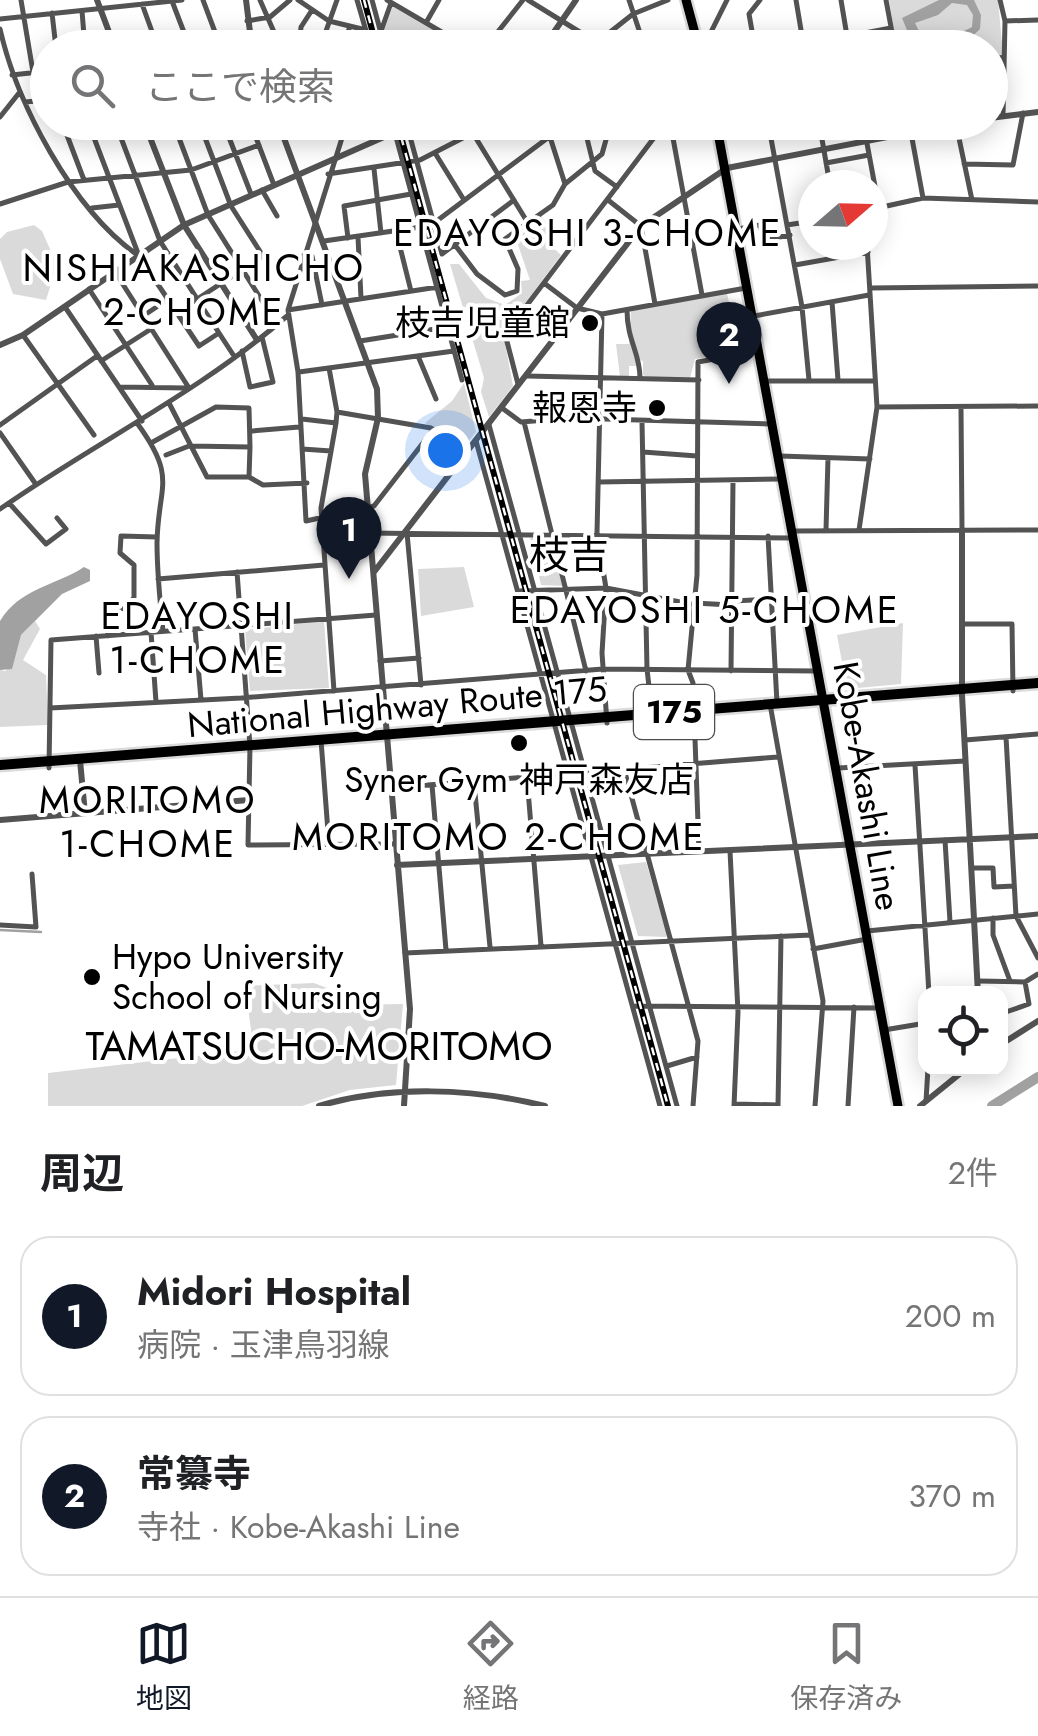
<!DOCTYPE html>
<html lang="ja">
<head>
<meta charset="utf-8">
<style>
	:root { --surface:#fff; --page:#f6f6f6; --text:#202124; --muted:#757577; --line:#e0e0e0; --accent:#111827 }
	body { margin:0; font-family:Jost,"Noto Sans JP",sans-serif; background:var(--page); color:var(--text) }
	.controls { position:absolute; right:30px; bottom:30px; display:grid; overflow:hidden; border-radius:20px; box-shadow:0 5px 25px #0003 }
	.controls button { width:90px; height:90px; display:grid; place-items:center; padding:0; border:0; border-bottom:2px solid var(--line); background:var(--surface); color:var(--text); font:50px sans-serif }
	.compass { position:absolute; left:798px; top:170px; width:90px; height:90px; border-radius:50%; background:var(--surface); box-shadow:0 5px 25px #0003; rotate:70deg }
	.you { position:absolute; left:445px; top:450px; width:35px; height:35px; margin:-25px; border:8px solid #fff; border-radius:50%; background:#1a73e8; box-shadow:0 0 0 15px #1a73e833 }
	.badge { display:grid; place-items:center; width:65px; height:65px; border-radius:50%; background:var(--accent); color:#fff; font-size:32px; font-weight:700 }
	.pin { position:absolute; translate:-50% -82px; filter:drop-shadow(0 2px 5px #0008) }
	.pin::after { content:''; position:absolute; top:52px; width:35px; height:30px; background:inherit; clip-path:polygon(0 0,100% 0,50% 100%) }
	.list { margin:0; padding:0; list-style:none }
	h2 { display:flex; justify-content:space-between; align-items:center; height:130px; margin:0; padding:0 40px; font-size:42px }
	h2 small { font-size:32px; font-weight:400; color:var(--muted) }
	.list li { display:grid; grid-template-columns:65px 1fr auto; gap:30px; align-items:center; box-sizing:border-box; height:160px; margin:0 20px 20px; padding:0 20px; border:2px solid var(--line); border-radius:30px }
	.list b { display:block; font-size:38px; white-space:nowrap }
	.list p { margin:0; font-size:32px; white-space:nowrap; color:var(--muted) }
	.list em { font-size:32px; font-style:normal; color:var(--muted) }
	.icon { flex:none; width:55px; height:55px; fill:none; stroke:currentColor; stroke-width:2; stroke-linecap:round; stroke-linejoin:round }
	.map { position:relative; flex:none; width:1038px; height:1106px; overflow:hidden }
	.search { position:absolute; background:var(--surface); box-shadow:0 5px 25px #0003; left:30px; right:30px; top:30px; height:110px; display:flex; align-items:center; gap:25px; box-sizing:border-box; padding:0 35px; border-radius:55px; color:var(--muted); font-size:38px }
	.sheet { height:490px; background:var(--surface) }
	nav { display:flex; justify-content:space-around; align-items:center; box-sizing:border-box; height:140px; border-top:2px solid var(--line); background:var(--surface); font-size:28px; color:var(--muted) }
	nav a { display:grid; justify-items:center; gap:5px }
	nav .on { color:var(--accent) }
	.map>svg:first-child { display:block }
	.green { fill:#dadada }
	.water { fill:#a1a1a1 }
	.lines { fill:none; stroke-linecap:round; stroke-linejoin:round }
	.stream { stroke:#a1a1a1; stroke-width:2.5 }
	.river { stroke:#a1a1a1; stroke-width:10 }
	.primary-casing { stroke:#dbdbdb; stroke-width:14 }
	.trunk-casing { stroke:#dbdbdb; stroke-width:15 }
	.minor { stroke:#535353; stroke-width:5 }
	.tertiary { stroke:#535353; stroke-width:6 }
	.primary { stroke:#000; stroke-width:9 }
	.trunk { stroke:#000; stroke-width:10 }
	.rail-casing { stroke:#000; stroke-width:6 }
	.rail { stroke:#fff; stroke-width:2.5; stroke-dasharray:8; stroke-linecap:butt }
	.poi-dot { fill:#000; stroke:#fff; stroke-width:4 }
	.labels { text-anchor:middle; dominant-baseline:central; stroke-width:8; stroke-linejoin:round; paint-order:stroke }
	.shield { fill:#fff; stroke:#4c4c4c; stroke-width:2.5 }
	.shield-label { font-size:32px; font-weight:bold; fill:#000 }
	.poi-label { font-size:35px; fill:#000; stroke:#fff; text-anchor:end }
	.street-label { font-size:35px; fill:#000; stroke:#fff }
	.neighbourhood-label { font-size:38px; letter-spacing:2.5px; fill:#000; stroke:#fff }
	.quarter-label { font-size:40px; fill:#000; stroke:#fff }
</style>
</head>
<body>
<div class="map">
<svg width="1038" height="1106" viewBox="0 0 1038 1106">
	<rect width="100%" height="100%" fill="#fff"/>
	<path class="green" d="M889 0H998L1003 54 991 58 990 48 897 47Z
		M393 6 465 47H388L383 33Z
		M541 216 552 230 546 241 561 255 503 333 513 386 489 417 481 392 484 378 450 264H459L486 298 505 305 522 293 521 281 530 280 515 236 530 230Z
		M34 225 42 231 57 265 46 300 13 294 0 259V239L7 232Z
		M727 293 739 351 695 359 690 378 647 377 643 375V361L639 360 638 366H629V377H620L616 344H629L631 310Z
		M464 383 476 432 462 449 425 423 452 401Z
		M530 538H552L564 586 541 585Z
		M464 567 474 607 421 616 418 569Z
		M35 621 40 629 23 660 46 675 48 725 0 727V670L6 671 21 635Z
		M324 621 329 688 250 691 245 630Z
		M903 623 901 684 847 689 837 635Z
		M646 862 667 934 666 937 638 936 618 865Z
		M314 983 335 991 350 1005 403 1004 396 1085 350 1090 302 1106H48V1073L248 1050 253 1044 245 986Z"/>
	<path class="water" d="M939 0H974L981 15 980 29 963 45 932 47 972 27 973 15 967 5 952 3 938 15 915 23 927 47H914L902 18Z
		M84 567 90 570V581L62 594 21 635 12 669 0 670V621C20 588 55 586 84 567Z"/>
	<g class="lines">
		<path class="stream" d="M0 930 41 932"/>
		<path class="river" d="M992 1106 1038 1077"/>
		<g class="primary-casing">
			<path id="primary" d="M686 0 699 48
				M716 122 898 1106"/>
		</g>
		<g class="trunk-casing">
			<path id="trunk" d="M0 765 1038 683"/>
		</g>
		<path class="minor" d="M21 0 33 72
			M203 0 221 48
			M260 0 281 48
			M298 0 329 21 366 30
			M357 0 371 48
			M372 0 385 48
			M387 0 469 48
			M528 0 596 42
			M629 0 645 48
			M796 0 804 48
			M841 0 849 48
			M886 0 895 48
			M1000 0 1005 21 1003 116
			M172 1 190 48
			M142 4 158 48
			M82 11 85 48
			M52 13 56 48
			M0 19 182 0
			M247 21 270 17 290 0
			M427 21 439 0
			M1005 21 1038 20
			M0 29C17 104 72 208 136 254
			M299 48 301 27 312 10
			M320 48 337 0
			M343 48 350 26
			M375 48 391 3
			M485 48 523 0
			M590 48 633 14 668 0
			M690 48 706 42 727 0
			M755 48 749 14 760 0
			M786 48 891 28
			M990 60 1004 57
			M12 75 48 71
			M25 102 48 100
			M0 117 19 93
			M62 122 84 180
			M88 122 139 256 199 346 219 333 234 356
			M115 122 160 241 219 333
			M173 122 208 215 266 307
			M223 122 251 194
			M250 122 274 185
			M328 122 346 124
			M347 122 288 310 298 372 306 521 374 506 433 430
			M392 122 462 380
			M406 122 442 254 514 200
			M466 122 528 223
			M541 122 550 137 565 184
			M583 122 595 171 617 187
			M670 122 702 295
			M768 122 802 307 809 380
			M819 122 830 185
			M863 122 879 208
			M909 122 923 198
			M956 124 972 200
			M435 153 464 200
			M826 163 869 155
			M964 164 1013 165 1023 113
			M374 169 381 233
			M328 174 420 160 494 122
			M262 190 277 216
			M608 200 641 226 655 304
			M0 204 68 182 191 170 259 145
			M92 208 119 205
			M873 209 923 198 1038 202
			M434 223 569 122
			M787 225 813 221
			M738 229 760 225 764 240 790 235
			M396 231 411 291
			M358 237 361 298
			M348 238 344 206 411 194
			M324 241 421 227
			M455 245 477 274 505 295 517 291 518 269 505 239 553 205 565 184 602 154 611 122
			M304 255 312 256 322 305
			M795 265 868 252
			M115 272 189 388
			M544 283 577 308 602 314 746 288
			M871 288 1038 286
			M89 289 152 385
			M832 302 838 380
			M65 307 142 421
			M288 310 438 287
			M627 310C627 341 640 352 640 378
			M176 313 263 256 231 206 199 122
			M602 314 597 533 606 588 602 653 607 723
			M143 316 167 300
			M754 316 869 295
			M23 335 94 435
			M360 341 448 327
			M242 351 250 387 273 382 262 337
			M418 356 436 399
			M101 361 151 329
			M329 368 337 412
			M299 372 454 351
			M527 376 699 380
			M766 381H875
			M518 384 505 334 666 122
			M119 387 186 388
			M169 403 207 477H249L263 485 307 483
			M877 407 1038 406
			M502 408 521 422 571 418 771 424
			M961 408 962 530
			M302 419 336 423 337 412 431 428 466 455
			M524 422 586 671
			M642 422 647 669 652 713
			M137 423C178 479 158 484 157 543 157 573 160 602 163 631
			M0 425 97 356
			M489 425 677 1106
			M252 431 299 427
			M0 433 35 483
			M476 441 660 1106
			M151 443 216 407 249 408 250 447 189 446 166 455
			M302 449 331 451
			M643 452 697 456
			M780 456 870 459
			M249 477 250 447
			M599 482 781 479
			M9 503 46 544 66 529 57 518
			M0 509C94 443 200 392 287 316
			M826 530 828 458
			M859 530 877 407 867 245
			M794 531 1038 530
			M369 533 792 538
			M407 533 421 685
			M768 536 777 703
			M237 572 250 746 248 845 394 844
			M158 579 324 565
			M520 591 606 588 691 604
			M732 601 772 599
			M694 603 731 605
			M962 624H1012L1013 691
			M195 629 201 700
			M151 632 156 702
			M96 636 99 673
			M108 636 105 607 127 609 134 597V565L120 553 121 536 157 537
			M380 661 419 658
			M731 671 733 481
			M334 691 321 508 336 423
			M770 704 823 1001 815 1106
			M50 708 241 698 603 669 816 671
			M1006 737 1016 916 1038 958
			M321 740 329 845
			M965 740 1038 734
			M915 765 929 994
			M49 768 51 640 376 615
			M838 768 965 761
			M624 769 698 1041 693 1106
			M527 778 541 946
			M474 783 490 947
			M432 785 446 950
			M390 788 778 757
			M945 840 950 922
			M699 851 693 683 688 670 697 575 698 362 758 351
			M730 851 738 1012 734 1106
			M972 868H993L994 887 1014 886
			M993 918V935L1010 981
			M0 925 36 927 32 874
			M867 931 1038 914
			M813 949 867 939
			M405 953 811 935
			M978 981 1025 982 1038 974
			M634 1006 880 1008
			M1000 1014 1029 1004 1025 982
			M884 1030 926 1023
			M667 1066 697 1057
			M926 1101 928 1068
			M736 1104 778 1105
			M778 1106 781 936
			M848 1106 854 1007"/>
		<path class="tertiary" d="M97 0 115 48
			M246 0 252 48
			M543 48 576 0
			M990 118 1038 112
			M144 122 184 225 257 340
			M278 122 377 389 378 418 365 474 410 1009 404 1106
			M0 345 23 335 184 225 418 122
			M962 530V695L978 994
			M374 572 641 226 727 168 965 122
			M80 760 85 814
			M0 820 249 800
			M397 865 1038 836
			M1000 1045 1038 1021
			M319 1106C390 1085 472 1088 545 1106
			M920 1106 967 1068"/>
		<use href="#primary" class="primary"/>
		<use href="#trunk" class="trunk"/>
		<g class="rail-casing">
			<path id="rail" d="M364 0 377 48
				M397 122 668 1106"/>
		</g>
		<use href="#rail" class="rail"/>
	</g>
	<g class="poi-dot">
		<circle cx="590" cy="323" r="10"/>
		<circle cx="657" cy="408" r="10"/>
		<circle cx="519" cy="743" r="10"/>
		<circle cx="92" cy="977" r="10"/>
	</g>
	<g class="labels">
		<rect class="shield" x="634" y="685" width="80" height="54" rx="8"/>
		<g class="shield-label">
			<text x="674" y="712">175</text>
		</g>
		<g class="poi-label">
			<text x="570" y="323">枝吉児童館</text>
			<text x="637" y="408">報恩寺</text>
			<text x="519" y="780" text-anchor="middle">Syner Gym 神戸森友店</text>
			<text x="112" y="957" text-anchor="start">Hypo University<tspan x="112" dy="40">School of Nursing</tspan></text>
		</g>
		<g class="street-label">
			<text transform="translate(397 707) rotate(-5)">National Highway Route 175</text>
			<text transform="translate(867 786) rotate(80)">Kobe-Akashi Line</text>
		</g>
		<g class="neighbourhood-label">
			<text x="588" y="232">EDAYOSHI 3-CHOME</text>
			<text x="194" y="267">NISHIAKASHICHO<tspan x="194" dy="44">2-CHOME</tspan></text>
			<text x="705" y="609">EDAYOSHI 5-CHOME</text>
			<text x="198" y="615">EDAYOSHI<tspan x="198" dy="44">1-CHOME</tspan></text>
			<text x="148" y="799">MORITOMO<tspan x="148" dy="44">1-CHOME</tspan></text>
			<text x="499" y="836">MORITOMO 2-CHOME</text>
		</g>
		<g class="quarter-label">
			<text x="569" y="555">枝吉</text>
			<text x="319" y="1046">TAMATSUCHO-MORITOMO</text>
		</g>
	</g>
</svg>
<div class="controls">
<button><svg class="icon" aria-label="locate" viewBox="0 0 24 24"><circle cx="12" cy="12" r="6"/><path d="M12 2v4M12 18v4M2 12h4M18 12h4"/></svg></button>
</div>
<svg class="compass" viewBox="-18 -18 36 36"><path d="M0-13l5 13h-10z" fill="#e53935"/><path d="M0 13l5-13h-10z" fill="#757577"/></svg>
<div class="you"></div>
<div class="pin badge" style="left:349px;top:579px">1</div>
<div class="pin badge" style="left:729px;top:384px">2</div>
<div class="search"><svg class="icon" aria-label="search" viewBox="0 0 24 24"><circle cx="10" cy="10" r="6"/><path d="M15 15l6 6"/></svg>ここで検索</div>
</div>
<section class="sheet">
<h2>周辺<small>2件</small></h2>
<ul class="list">
<li><span class="badge">1</span><div><b>Midori Hospital</b><p>病院 · 玉津鳥羽線</p></div><em>200 m</em></li>
<li><span class="badge">2</span><div><b>常纂寺</b><p>寺社 · Kobe-Akashi Line</p></div><em>370 m</em></li>
</ul>
</section>
<nav>
<a class="on"><svg class="icon" aria-label="map" viewBox="0 0 24 24"><path d="M3 6l6-2 6 2 6-2v14l-6 2-6-2-6 2zM9 4v14M15 6v14"/></svg>地図</a>
<a><svg class="icon" aria-label="directions" viewBox="0 0 24 24"><path d="M12 3l9 9-9 9-9-9zM9 14v-3h6M13 9l2 2-2 2"/></svg>経路</a>
<a><svg class="icon" aria-label="saved" viewBox="0 0 24 24"><path d="M7 4h10v16l-5-4-5 4z"/></svg>保存済み</a>
</nav>
</body>
</html>
